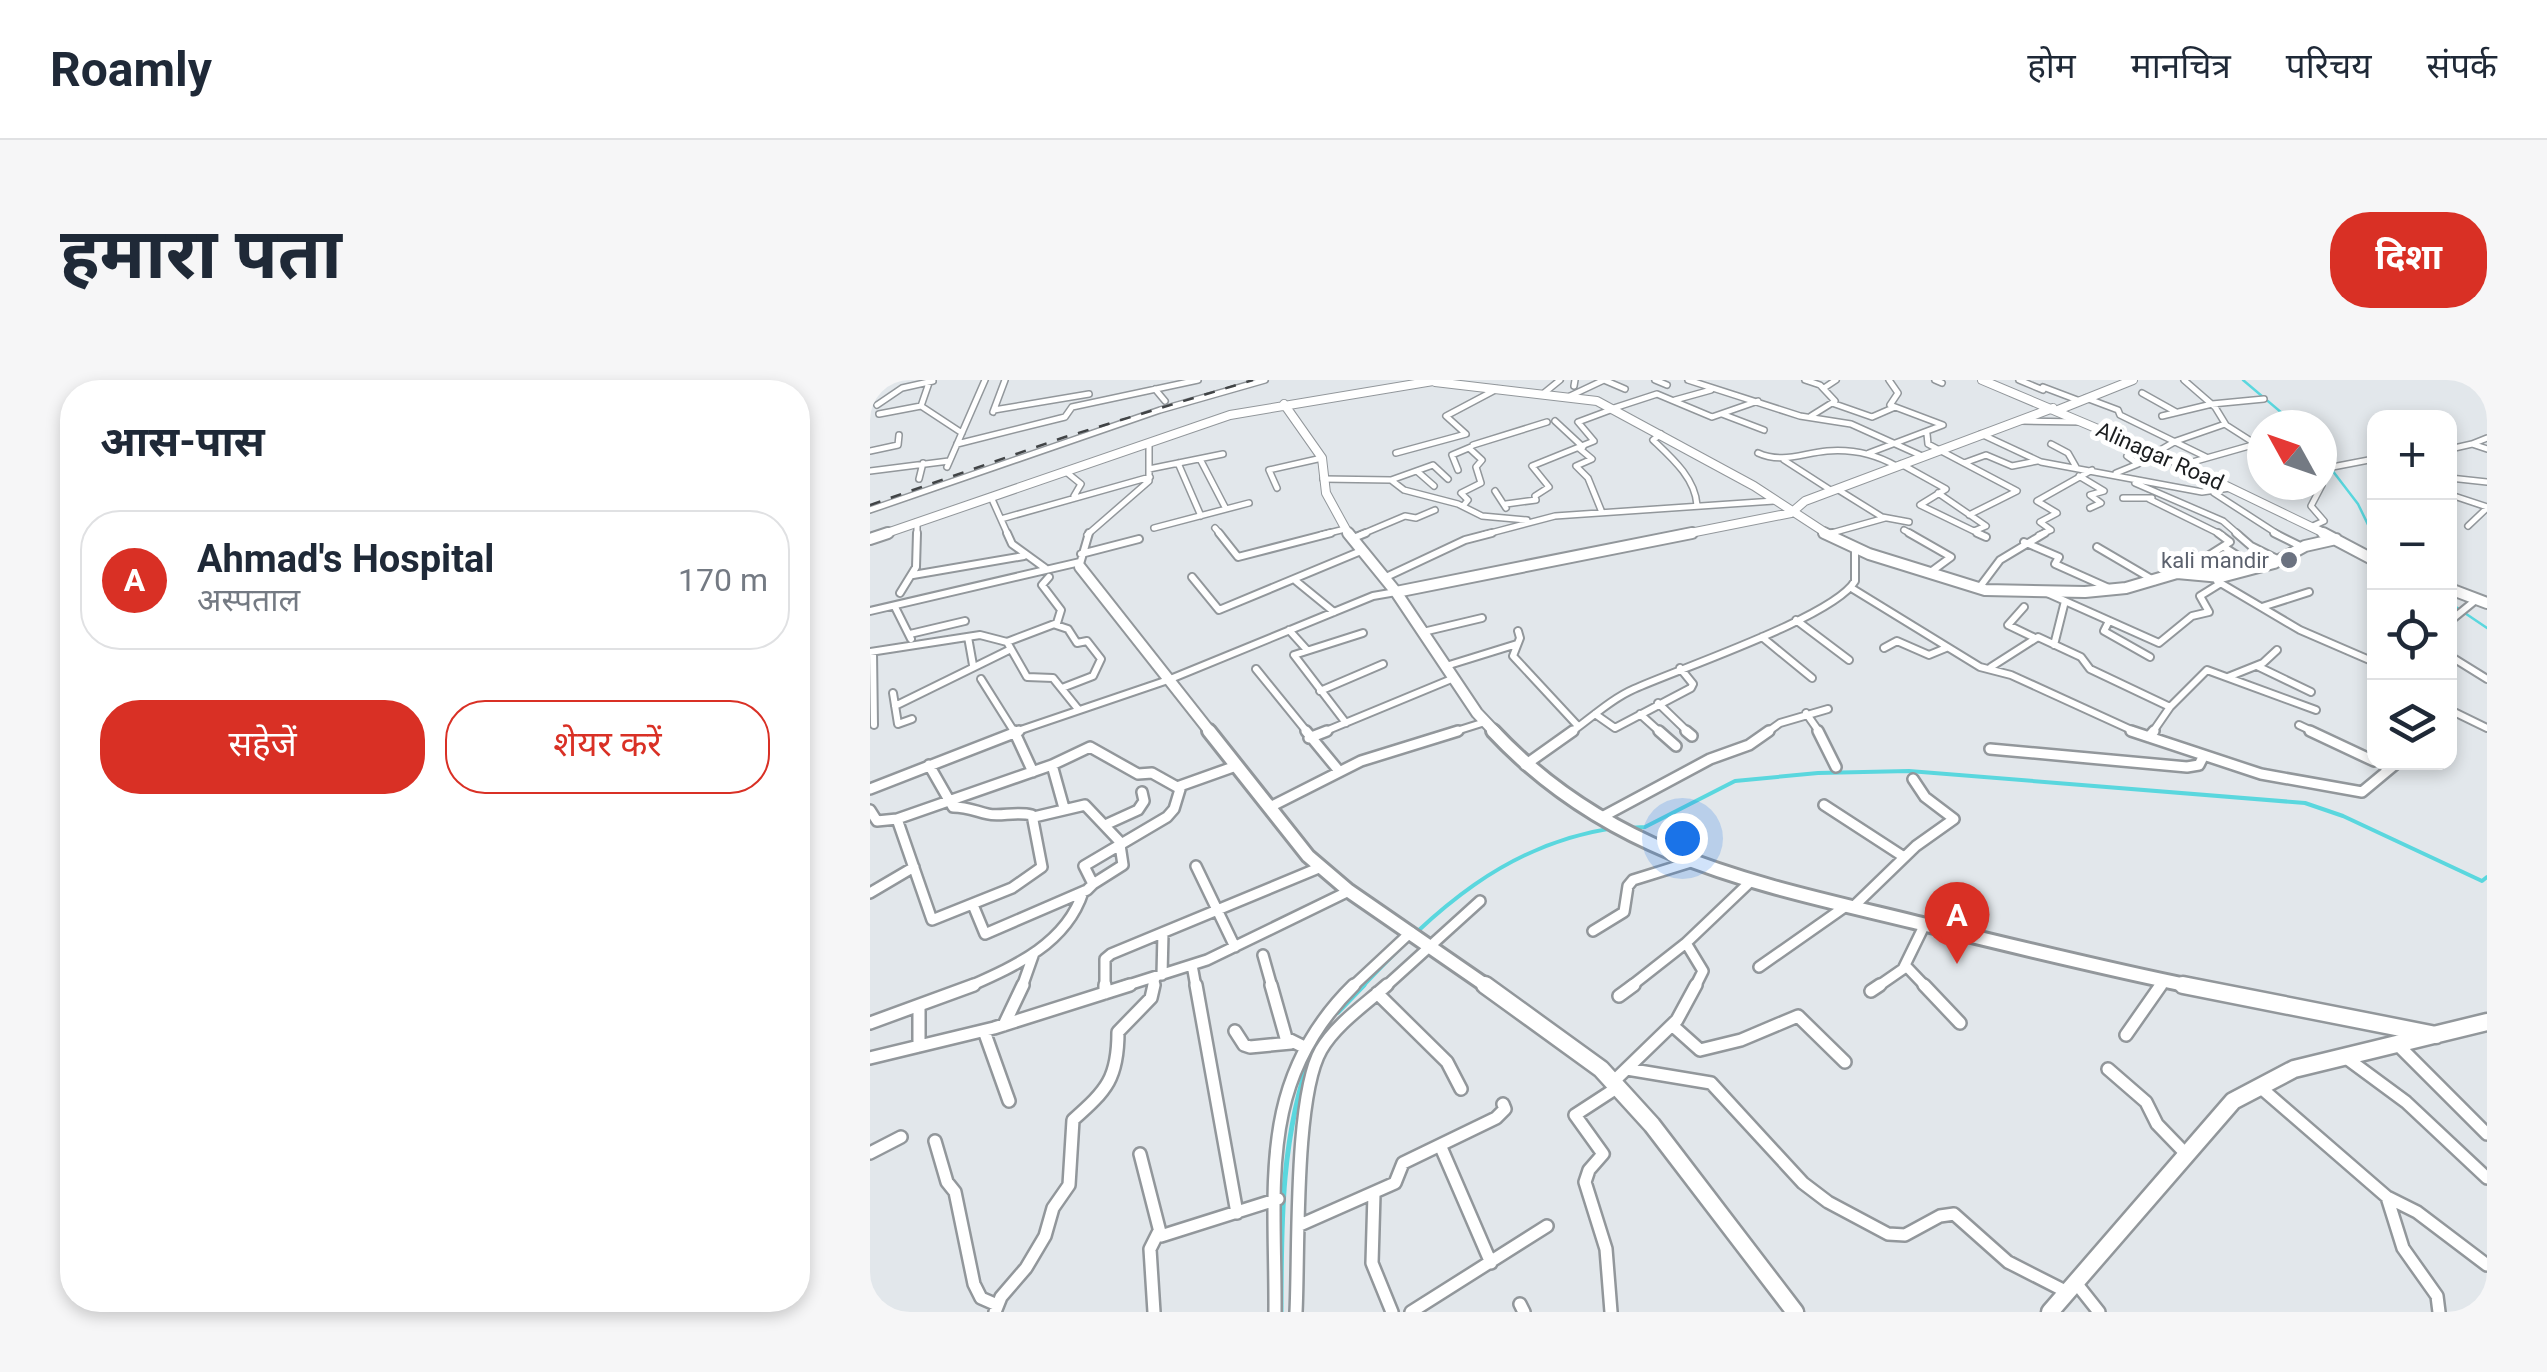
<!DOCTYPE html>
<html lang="hi">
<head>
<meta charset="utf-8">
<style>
	:root { --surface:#fff; --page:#f6f6f7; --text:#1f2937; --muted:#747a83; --line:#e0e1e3; --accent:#d93025 }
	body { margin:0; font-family:Roboto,"Noto Sans Devanagari",sans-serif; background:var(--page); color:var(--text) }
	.controls { position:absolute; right:30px; top:30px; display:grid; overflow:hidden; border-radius:20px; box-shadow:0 5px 15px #0003 }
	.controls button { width:90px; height:90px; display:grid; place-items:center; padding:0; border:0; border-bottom:2px solid var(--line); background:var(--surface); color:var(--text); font:50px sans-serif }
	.compass { position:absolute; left:1377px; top:30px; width:90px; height:90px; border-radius:50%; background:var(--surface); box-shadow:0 5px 15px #0003; rotate:310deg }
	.you { position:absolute; left:812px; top:458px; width:35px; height:35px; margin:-25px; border:8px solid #fff; border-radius:50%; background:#1a73e8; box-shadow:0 0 0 15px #1a73e833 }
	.badge { display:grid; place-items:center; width:65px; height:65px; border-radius:50%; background:var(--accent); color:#fff; font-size:32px; font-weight:700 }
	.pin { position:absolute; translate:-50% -82px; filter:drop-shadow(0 2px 5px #0008) }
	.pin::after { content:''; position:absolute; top:52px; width:35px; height:30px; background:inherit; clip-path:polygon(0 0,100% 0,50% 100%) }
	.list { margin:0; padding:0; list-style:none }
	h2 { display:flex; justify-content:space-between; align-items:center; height:130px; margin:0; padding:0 40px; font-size:42px }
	h2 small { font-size:32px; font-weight:400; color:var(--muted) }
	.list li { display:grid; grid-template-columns:65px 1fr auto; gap:30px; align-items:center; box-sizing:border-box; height:140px; margin:0 20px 20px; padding:0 20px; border:2px solid var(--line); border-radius:40px }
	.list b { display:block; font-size:38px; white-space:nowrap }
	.list p { margin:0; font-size:32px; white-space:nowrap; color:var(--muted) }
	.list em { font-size:32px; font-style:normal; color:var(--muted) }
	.actions { display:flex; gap:20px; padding:30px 40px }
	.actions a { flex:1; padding:22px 0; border:2px solid var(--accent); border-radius:40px; text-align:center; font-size:35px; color:var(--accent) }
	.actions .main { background:var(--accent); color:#fff }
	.icon { flex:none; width:55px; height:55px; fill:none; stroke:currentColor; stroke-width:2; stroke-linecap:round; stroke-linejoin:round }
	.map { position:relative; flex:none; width:1617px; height:932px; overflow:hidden; border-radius:40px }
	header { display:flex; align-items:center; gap:60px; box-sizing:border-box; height:140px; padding:0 50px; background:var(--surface); border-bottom:2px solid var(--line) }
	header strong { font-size:48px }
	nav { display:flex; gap:55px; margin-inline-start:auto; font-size:35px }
	.intro { display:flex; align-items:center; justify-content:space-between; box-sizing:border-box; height:240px; padding:0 60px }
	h1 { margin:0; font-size:70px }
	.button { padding:25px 45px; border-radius:40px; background:var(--accent); color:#fff; font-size:35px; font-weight:700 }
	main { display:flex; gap:60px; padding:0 60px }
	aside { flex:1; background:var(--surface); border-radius:40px; box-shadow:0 5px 15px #0003 }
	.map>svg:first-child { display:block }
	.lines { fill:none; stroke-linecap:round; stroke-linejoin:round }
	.stream-far2 { stroke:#5ad7de; stroke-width:2.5 }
	.stream-far1 { stroke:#5ad7de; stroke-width:4 }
	.stream { stroke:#5ad7de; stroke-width:5 }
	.street-far3-casing { stroke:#92979b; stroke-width:8 }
	.street-far2-casing { stroke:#92979b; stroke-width:10 }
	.street-far1-casing { stroke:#92979b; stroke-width:14 }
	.street-casing { stroke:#92979b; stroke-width:16 }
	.secondary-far3-casing { stroke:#92979b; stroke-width:10 }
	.secondary-far2-casing { stroke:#92979b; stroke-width:14 }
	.secondary-far1-casing { stroke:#92979b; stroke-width:18 }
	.secondary-casing { stroke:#92979b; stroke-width:21 }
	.street-far3 { stroke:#fff; stroke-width:5 }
	.street-far2 { stroke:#fff; stroke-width:6 }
	.street-far1 { stroke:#fff; stroke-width:9 }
	.street { stroke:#fff; stroke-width:11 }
	.secondary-far3 { stroke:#fff; stroke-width:8 }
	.secondary-far2 { stroke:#fff; stroke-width:10 }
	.secondary-far1 { stroke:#fff; stroke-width:12 }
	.secondary { stroke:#fff; stroke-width:16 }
	.rail { stroke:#414446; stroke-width:2.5; stroke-dasharray:11 11; stroke-linecap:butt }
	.worship-dot { fill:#6b7280; stroke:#fff; stroke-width:4 }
	.labels { text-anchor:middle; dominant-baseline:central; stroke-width:10; stroke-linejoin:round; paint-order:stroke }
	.far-street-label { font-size:22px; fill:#1b1d1f; stroke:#fff }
	.far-worship-label { font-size:22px; fill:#5b616d; stroke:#fff; text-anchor:end }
</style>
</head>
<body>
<header>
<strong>Roamly</strong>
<nav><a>होम</a><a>मानचित्र</a><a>परिचय</a><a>संपर्क</a></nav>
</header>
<div class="intro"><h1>हमारा पता</h1><a class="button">दिशा</a></div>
<main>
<aside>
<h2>आस-पास<small></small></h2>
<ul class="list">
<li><span class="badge">A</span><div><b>Ahmad's Hospital</b><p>अस्पताल</p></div><em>170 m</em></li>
</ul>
<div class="actions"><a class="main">सहेजें</a><a>शेयर करें</a></div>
</aside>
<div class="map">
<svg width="1617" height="932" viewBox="0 0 1617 932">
	<rect width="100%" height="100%" fill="#e2e7eb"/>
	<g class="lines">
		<path class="stream-far2" d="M1373 0 1426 45
			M1452 77 1488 124 1504 157
			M1580 223 1617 248"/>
		<path class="stream-far1" d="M758 448 775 447 865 401 948 393 1039 391 1435 423 1473 436 1612 501 1617 497
			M492 607C565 530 635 464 744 448"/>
		<path class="stream" d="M468 632 494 605
			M411 932C411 841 411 754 443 668"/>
		<g class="street-far3-casing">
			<path id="street-far3" d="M60 0 51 26 92 53
				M734 0 755 9
				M785 0 797 5
				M818 0 930 36 981 44 1052 76
				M935 0 950 5 965 21 941 36
				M1065 0 1072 3
				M1149 0 1173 10
				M1314 0 1345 27 1356 45 1392 68
				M704 6 705 0
				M1173 7 1210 21
				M954 8 966 0
				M285 9 295 21
				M674 13 690 0
				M1272 13 1306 32
				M700 16 734 0
				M1216 18 1248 30 1250 35 1336 77
				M805 20 841 10
				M962 23 1002 37 1025 27
				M7 25 32 8 63 1
				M741 29 787 14 842 37 888 21
				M124 30 219 14
				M123 32 135 0
				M9 34 51 26
				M852 34 894 50
				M1292 36 1342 24 1394 19
				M685 41 713 67
				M1152 41 1211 42
				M791 54 783 60C802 78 825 98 827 125
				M1057 54 1058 64 1147 111 1099 135
				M1111 54 1171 82 1332 112 1360 108
				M1617 58 1602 64 1617 69
				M87 64 195 37 202 27 328 0
				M1181 64 1198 73 1206 87
				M603 65 677 42
				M710 69 722 79 706 86 718 98 731 130
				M1580 69 1602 64
				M0 71 28 65 29 55
				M526 73 596 54 576 36 627 9
				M888 73C912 84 933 73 957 71 982 69 1005 74 1026 86
				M999 73 1073 45 1020 25 1028 13 1019 0
				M330 79 356 129
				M914 80 962 111
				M308 83 331 136
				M1094 83 1116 75 1142 86 1167 81
				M1268 83 1306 61 1355 44
				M1031 84 1076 109 1050 125 1112 155
				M1312 85 1386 64
				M77 87 115 0
				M279 89 353 74
				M1452 89 1504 79
				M588 90 582 75 601 67
				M0 91 79 81
				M195 91 211 104 204 116
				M548 92 564 106
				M1246 93 1268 84 1257 76
				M1209 96 1234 111 1220 115 1231 123 1220 128
				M1580 98 1617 102
				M49 99 53 83
				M453 99 521 100 534 110 588 124 612 136 657 140
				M521 100 563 85 578 99
				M1265 103 1353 141 1369 155
				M407 108 399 90 452 78
				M967 109 1012 137 1039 142
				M625 111 636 128
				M1068 113 1116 146 1104 151
				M1344 113 1409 155
				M1581 115 1617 127
				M121 117 138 155
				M1253 118H1282
				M1279 119 1352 155
				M636 124 666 120 665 116 679 107 662 86 724 61 708 42 743 29
				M593 126 598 120 591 113 611 103 606 87 612 80 599 68
				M0 130 290 30 395 0
				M131 139 280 97
				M1443 146 1454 141 1441 126 1452 105
				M1598 146 1617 128
				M284 148 379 123
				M345 148 351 155
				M1034 150 1043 155
				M958 154 1015 138
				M47 155V142
				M217 155 279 101V63
				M451 155 475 149
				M490 155 535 136 546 138 565 130
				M613 155 685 136 904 121
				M1169 155 1181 150 1170 142 1187 133 1167 121 1222 90"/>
		</g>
		<g class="street-far2-casing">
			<path id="street-far2" d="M137 153 142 164 175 188
				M349 153 368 177 461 153
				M1039 153 1081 177 1062 191
				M1107 153 1116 157
				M1366 153 1381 166 1409 180
				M1404 153 1432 167
				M958 154 963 153
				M481 159 496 153
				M1154 162 1189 177 1185 184 1241 209
				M1227 167 1285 201
				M1354 167 1387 188
				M211 174 269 159
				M210 184 219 153
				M1311 193 1360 162 1348 153
				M43 195 154 176
				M179 197 172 205 191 230 187 243 137 262 157 297 183 298 208 329
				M322 197 349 230 491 171
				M514 198 595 160 622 153
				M426 201 464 232
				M1347 201 1430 250 1504 282
				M1109 208 1130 180 1175 153
				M983 209 1110 287 1141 295 1268 353
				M30 213 46 187 47 153
				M1177 213 1289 263 1322 236 1339 232 1330 216 1351 203
				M25 227 41 259
				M1154 227 1138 245 1163 257
				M1392 227 1439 212
				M0 231 210 182
				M926 240 979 280
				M1239 241 1234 251 1280 277
				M1580 241 1607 219
				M186 245 198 249 207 263 217 261 231 279 223 296 192 308
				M419 250 437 270
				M648 251 650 258 643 276 708 346
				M553 252 612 238
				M40 254 95 241
				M98 257 103 285
				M892 257 942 298
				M1184 265 1195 221
				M1014 268 1027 261 1059 275 1076 268
				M0 272 110 255 137 262
				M3 272 4 345
				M1580 276 1617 299
				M576 286 647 264
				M1387 286 1441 312
				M1121 287 1168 257 1211 277 1220 289 1300 327
				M386 289 438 353
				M1358 297 1393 283 1407 270
				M111 299 145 353
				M450 311 513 284
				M23 313 28 344 42 339
				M788 323 819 353
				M25 326 141 269
				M1580 330 1617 348
				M936 333 950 353
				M725 334 745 348 821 308 823 304 810 288
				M770 334 791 353
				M476 343 424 275 493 253
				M1429 345 1446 353
				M142 353 298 300 503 216 526 212
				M451 353 584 298
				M580 353 615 342
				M700 353C720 339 741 319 764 309 808 289 964 237 985 201V167
				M896 353 910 343 958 329
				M1282 353 1300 327 1337 290 1446 330"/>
		</g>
		<g class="street-far1-casing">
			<path id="street-far1" d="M144 351 163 392
				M436 351 469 391
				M789 351 806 366
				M816 351 822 356
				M948 351 966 387
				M1261 351 1391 394 1492 412 1528 382
				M1440 351 1504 381
				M1279 357 1284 351
				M439 358 457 351
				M1120 369 1317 387 1329 385 1333 377
				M182 385 194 428
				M655 385 703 351
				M0 409 149 351
				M954 425 1034 477
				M400 427 491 381 588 351
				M0 430 7 441 27 439 182 385 220 367 268 394 282 393 307 407 366 386
				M164 437 215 425 252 464
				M732 437 840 379 879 365 899 351
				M27 439 62 540 142 508 172 487 162 435C146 431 130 437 118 434 105 431 97 427 83 427L59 385
				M235 445 268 430 274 421 272 412
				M326 486 365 567
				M223 504 253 485 250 465
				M0 513 44 487
				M103 525 115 554 217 510 223 504 214 486 297 437 304 429 311 406
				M983 527 1046 466 1084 439 1055 417 1043 399
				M723 551 754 532 758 506 763 500 821 482
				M393 575 402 607
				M322 585 326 607
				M1036 586 1056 607
				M889 587 976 526
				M292 595 293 553
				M98 607C145 586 196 564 213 512
				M152 607 164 573
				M235 607V579L241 574 451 487
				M252 607 337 580 479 511
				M283 607 285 597
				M482 607 541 552
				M515 607 610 521
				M760 607 816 563
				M825 607 833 591 816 563 880 502
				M1007 607 1033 589 1055 544
				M1289 607 1293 601"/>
		</g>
		<g class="street-casing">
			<path id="street" d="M235 605V613
				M326 605 367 833
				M401 605 416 658 434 667
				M1054 605 1090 643
				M1001 611 1010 605
				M507 613 577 682 591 709
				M749 616 764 605
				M49 627V666
				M0 643 104 605
				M134 645 153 605
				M802 645 830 670 871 660 928 636 975 682
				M114 651 139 721
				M365 651 374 665 380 667 421 663
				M1256 655 1291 605
				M1527 664 1617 754
				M1475 677 1536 722 1617 798
				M0 678 124 648 260 605
				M757 689 841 703 933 803 958 822 1018 854 1035 855 1070 836 1084 834 1138 882 1197 912
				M1238 689 1276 722 1287 744 1316 774
				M743 702 807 640 826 605
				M1390 707 1517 817 1547 832 1617 885
				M65 761 77 802 85 812 104 904 111 918 127 925
				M570 765 621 883
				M0 773 31 757
				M270 774 291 856 408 819
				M504 814 502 883 522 932
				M1517 817 1533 868 1567 916 1569 932
				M430 845 525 803 533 783 626 738 635 729 633 724
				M1206 903 1229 932
				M650 924 654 932
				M125 932 131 917 156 888 175 856 183 828 199 805 203 740C237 710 248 698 248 652L281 618 284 605
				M284 932 280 869 288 853
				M405 932C406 805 386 701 484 605
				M426 932C429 872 424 717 451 670 466 644 496 624 517 605
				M541 932 677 846
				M741 932 736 869 715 802 719 790 733 774 705 735 748 707"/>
		</g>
		<g class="secondary-far3-casing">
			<path id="secondary-far3" d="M1112 0 1311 84 1458 155
				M565 2 727 21 884 106 959 155
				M414 24 452 78 456 113 479 155
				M1188 30 1263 0
				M11 155 360 35 569 0
				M810 155 921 133 935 121 1183 28"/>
		</g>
		<g class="secondary-far2-casing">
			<path id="secondary-far2" d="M478 153 526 212 607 333 626 353
				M954 153 999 174 1115 210 1215 212 1256 208 1307 193 1351 197 1404 183 1435 166 1466 159
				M1453 153 1504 180
				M0 159 18 153
				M210 187 341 353
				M1580 209 1617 223
				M526 212 822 153"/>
		</g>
		<g class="secondary-far1-casing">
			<path id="secondary-far1" d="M339 351 438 476 479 511 618 607
				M623 351C741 477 884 503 1044 542 1138 565 1231 588 1325 607"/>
		</g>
		<g class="secondary-casing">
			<path id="secondary" d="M615 605 731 689 782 745 925 932
				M1313 605 1566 655
				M1180 932 1363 721 1424 689 1617 642"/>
		</g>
		<use href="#street-far3" class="street-far3"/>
		<use href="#street-far2" class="street-far2"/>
		<use href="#street-far1" class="street-far1"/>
		<use href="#street" class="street"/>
		<use href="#secondary-far3" class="secondary-far3"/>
		<use href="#secondary-far2" class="secondary-far2"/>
		<use href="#secondary-far1" class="secondary-far1"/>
		<use href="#secondary" class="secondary"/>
		<path class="rail" d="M0 125 195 57 383 0"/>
	</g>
	<circle class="worship-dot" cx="1419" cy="180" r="10"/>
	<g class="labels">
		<g class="far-street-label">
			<text transform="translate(1290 76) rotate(24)">Alinagar Road</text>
		</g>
		<g class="far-worship-label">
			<text x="1399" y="180">kali mandir</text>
		</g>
	</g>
</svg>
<div class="controls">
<button>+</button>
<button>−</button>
<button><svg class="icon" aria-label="locate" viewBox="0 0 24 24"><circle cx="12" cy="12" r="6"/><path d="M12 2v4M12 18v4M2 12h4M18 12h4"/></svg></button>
<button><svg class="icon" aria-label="layers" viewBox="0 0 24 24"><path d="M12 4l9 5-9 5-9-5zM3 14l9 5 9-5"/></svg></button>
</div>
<svg class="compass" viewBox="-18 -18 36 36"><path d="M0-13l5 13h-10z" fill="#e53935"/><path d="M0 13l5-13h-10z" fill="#747a83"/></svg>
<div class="you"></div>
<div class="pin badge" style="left:1087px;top:584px">A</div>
</div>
</main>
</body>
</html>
